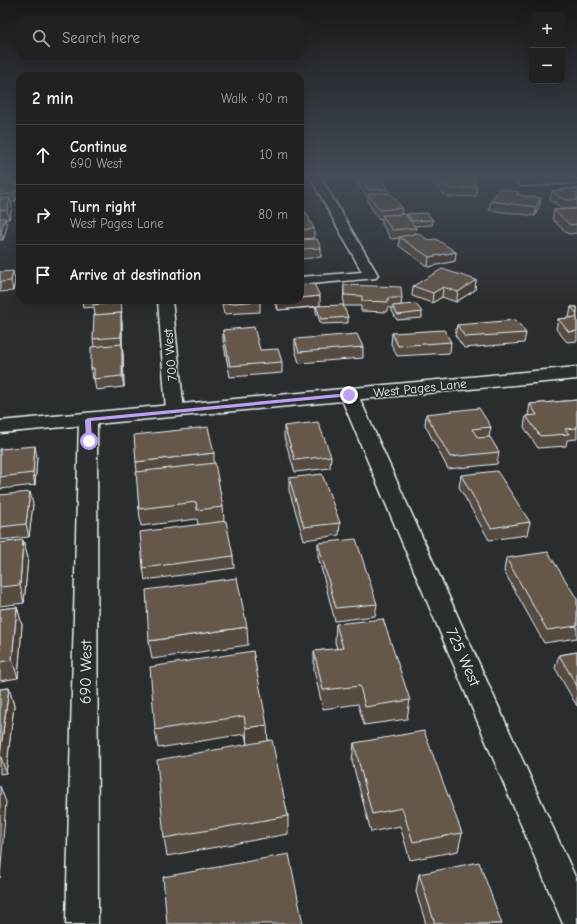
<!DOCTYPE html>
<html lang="en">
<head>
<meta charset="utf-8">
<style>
	:root { --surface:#202222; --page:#282a2a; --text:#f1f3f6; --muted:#a2a4a5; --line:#3d3f40 }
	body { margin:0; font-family:"Comic Neue",sans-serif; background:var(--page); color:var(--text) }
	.controls { position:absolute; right:12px; top:12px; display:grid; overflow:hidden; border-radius:8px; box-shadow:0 4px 16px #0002 }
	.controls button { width:36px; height:36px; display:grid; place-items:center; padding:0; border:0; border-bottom:1px solid var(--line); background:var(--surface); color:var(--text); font:20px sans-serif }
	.stop { position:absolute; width:12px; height:12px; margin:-9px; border:3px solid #bca0f2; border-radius:50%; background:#fff }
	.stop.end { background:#bca0f2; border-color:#fff; box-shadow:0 1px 4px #0008 }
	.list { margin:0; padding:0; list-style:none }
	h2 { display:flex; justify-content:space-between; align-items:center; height:52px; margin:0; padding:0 16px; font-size:17px }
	h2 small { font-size:13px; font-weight:400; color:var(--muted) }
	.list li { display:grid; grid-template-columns:26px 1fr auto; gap:12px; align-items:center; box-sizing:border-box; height:60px; padding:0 16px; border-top:1px solid var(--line) }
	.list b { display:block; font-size:15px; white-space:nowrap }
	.list p { margin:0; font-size:13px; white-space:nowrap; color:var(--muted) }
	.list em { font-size:13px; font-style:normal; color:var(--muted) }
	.icon { flex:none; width:22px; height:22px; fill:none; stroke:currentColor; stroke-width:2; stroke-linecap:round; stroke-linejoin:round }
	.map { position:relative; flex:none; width:577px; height:924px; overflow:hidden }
	.search { position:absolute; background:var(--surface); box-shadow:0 4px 16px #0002; left:16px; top:16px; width:288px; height:44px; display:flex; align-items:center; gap:10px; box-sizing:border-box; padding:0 14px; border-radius:12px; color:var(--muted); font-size:15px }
	.panel { position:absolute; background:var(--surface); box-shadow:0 4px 16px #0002; left:16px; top:72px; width:288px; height:232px; border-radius:12px }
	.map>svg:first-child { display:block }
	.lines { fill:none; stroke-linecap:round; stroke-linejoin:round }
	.minor-casing { stroke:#e8f1f8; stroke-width:3 }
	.tertiary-casing { stroke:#e8f1f8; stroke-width:3 }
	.minor { fill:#2a2d2e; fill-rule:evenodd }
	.tertiary { fill:#2a2d2e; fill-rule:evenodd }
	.wall { fill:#574c41; stroke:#e8f1f8 }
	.shaded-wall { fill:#473e35; stroke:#e8f1f8 }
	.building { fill:#65584c; stroke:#e8f1f8 }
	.route { fill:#bca0f2 }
	.labels { text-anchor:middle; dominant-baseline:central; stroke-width:3; stroke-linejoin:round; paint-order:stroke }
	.street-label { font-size:13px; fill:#e8f1f8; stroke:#2a2d2e }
	.near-street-label { font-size:16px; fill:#e8f1f8; stroke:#2a2d2e }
</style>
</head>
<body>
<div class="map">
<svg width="577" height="924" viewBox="0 0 577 924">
	<rect width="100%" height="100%" fill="#2a2d2e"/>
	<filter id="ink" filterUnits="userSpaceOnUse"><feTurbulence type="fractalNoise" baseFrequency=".025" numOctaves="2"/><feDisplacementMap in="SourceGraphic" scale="8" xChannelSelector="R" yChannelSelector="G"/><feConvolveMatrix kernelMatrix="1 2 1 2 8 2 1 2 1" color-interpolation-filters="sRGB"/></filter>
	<g filter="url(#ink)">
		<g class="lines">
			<g class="minor-casing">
				<path id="minor" d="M309 175H319L378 275 376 278 300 285V277L362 272Z
					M577 177V183L522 186 517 183 522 180Z
					M20 178V184L0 185V179Z
					M158 300H172L184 411 181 415 175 416 169 415 166 411Z
					M349 390 355 391 358 395 577 881V924H563L340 395 343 391Z
					M88 415 94 416 97 420 98 924H66L79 420 82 416Z"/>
			</g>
			<g class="tertiary-casing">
				<path id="tertiary" d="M577 367V379L0 433V421Z"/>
			</g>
			<use href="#minor" class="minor"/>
			<use href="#tertiary" class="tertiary"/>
		</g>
		<path class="wall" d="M350 175H373V177L388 189V193L402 208 401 214 406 216 407 214 433 220 432 225 414 226 416 228 415 234 428 240 456 252 455 261 428 267 399 246V238L391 239 382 224V218L379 219 368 203V198L359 186V180L355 181Z
			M432 175H471L476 179 475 185 477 187 476 196 447 197 431 181Z
			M0 181 17 186 20 185V199H16L15 202 11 203 12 207 9 219H5L7 227 3 240H0Z
			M577 188V209H562L550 199 552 191Z
			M519 192 518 195 539 207 535 216 489 210 491 201Z
			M300 200 304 207V212L314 229V238L300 239Z
			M577 209V233L568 234 552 219 554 210Z
			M300 240 321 248V257L300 259Z
			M0 272 15 281 13 291 0 292Z
			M476 280 475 290 456 302 442 297 432 303 412 296 413 286Z
			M344 285 402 298 401 305 422 312V318L397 320 392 311V308H387V312L361 311V306H343Z
			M82 300H121L122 313 95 315 94 307 83 308Z
			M221 300H260V312L224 314Z
			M273 300H300L320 306 348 317V323L321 324 316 312V307L278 310Z
			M571 307H577V341L567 342 556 329 558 319 569 318Z
			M121 313 122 324V347L123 355 124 387 96 390 94 379H93L91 368 94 347 93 339Z
			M457 325 526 333 524 343 464 348 455 335Z
			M223 330 282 362V373L230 377 223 340Z
			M392 333 451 342 450 353 397 356 391 344Z
			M295 339 363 347V358L299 363 295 349Z
			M577 400V439L567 440 566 446 538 448 524 427 526 416H528L530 404Z
			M426 414 491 427 489 437 499 452 497 464 448 469 425 425Z
			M284 426 331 456 330 468 295 472 284 437Z
			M0 449 37 457 35 485 0 489Z
			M214 453V463L223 507 224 521 233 556 234 568 145 580 143 568 198 524 197 519 141 526 139 509 137 472 136 462Z
			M461 475 530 522 527 535 489 540 459 487Z
			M289 478 340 523 339 535 304 540 289 490Z
			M0 495 33 504 29 537 0 540Z
			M23 540 28 558 24 603 0 606V543Z
			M318 543 377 604 375 616 335 621 318 556Z
			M506 558 577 599V638L544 643 504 571Z
			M17 607 22 625 18 678 0 681V609Z
			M336 624 410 700 407 719 364 725 358 704 323 709 314 670V651L337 649 335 642Z
			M247 627 248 645 152 659 149 641Z
			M253 651 268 741 288 816V834L167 856 164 838 247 745 245 734 158 748 155 730Z
			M577 652V706L555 668 559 655Z
			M9 688 14 706 6 773 0 774V689Z
			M354 743 462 833 458 851 410 860 400 826 371 832 352 761Z
			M419 874 502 924H426L416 892Z"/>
		<path class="shaded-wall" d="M16 180 18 188 14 186Z
			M14 191 16 199 15 202 13 194Z
			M10 198 12 207 9 219 7 210Z
			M541 198 539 207 535 216 536 207Z
			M5 218 7 227 3 240 1 231Z
			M456 252 455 261 428 267 429 257Z
			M13 271 15 281 13 291 11 281Z
			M476 280 475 290 456 302 458 292Z
			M443 287 442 297 432 303 433 293Z
			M320 296V306L278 310 277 300H300V298Z
			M121 313 122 324V347L121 337Z
			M122 344 123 355 124 387 122 376Z
			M35 446 37 457 35 485 33 473Z
			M30 492 33 504 29 537 26 524Z
			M23 540 28 558 24 603 20 585Z
			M17 607 22 625 18 678 12 660Z
			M9 688 14 706 6 773 0 754Z
			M267 725 268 743 247 747 246 728Z
			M0 786 6 802 0 878Z"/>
		<path class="building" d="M434 175H471L476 179 470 180 477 187 448 189Z
			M378 176 388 189 369 190 360 178Z
			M16 180 14 186 20 185V190L14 191 13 194 0 195V181Z
			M577 188V200H564L552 191Z
			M499 189 519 192 517 195 541 198 536 207 491 201Z
			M390 193 402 208 380 210 368 194Z
			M10 198 7 210H0V199Z
			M300 200 304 207H300Z
			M577 209V224L570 225 554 210Z
			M300 212H306L314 229 300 230Z
			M427 213 433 220 412 221 407 214Z
			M405 214 416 228 392 230 382 215Z
			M0 218H5L1 231H0Z
			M418 233 428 240 436 239 456 252 429 257 399 237Z
			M317 239 321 248 300 249V240Z
			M442 269 476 280 458 292 443 287 433 293 413 286Z
			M13 271 11 281 0 282V272Z
			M314 284 320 296 300 298V285Z
			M344 285 401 287 402 298H388V302L362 301V296L344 295Z
			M93 300H121V302L93 305Z
			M222 300H260V301L223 304Z
			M416 304 422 312 398 315 392 306Z
			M343 305 348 317 321 319 316 306Z
			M571 307H577V314Z
			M121 313V337L93 339 94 315Z
			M577 317V331L569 332 558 319Z
			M516 320 526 333 465 337 457 325Z
			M254 327 260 350 278 349 282 362 230 366 223 330Z
			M444 330 451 342 398 346 392 333Z
			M357 334 363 347 299 352 295 339Z
			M122 344V376L94 379V368H91V347Z
			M577 400V428L565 429 569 434 540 436 526 416 537 415 530 404Z
			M479 408 491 427 472 429 478 438 490 437 499 452 450 457 426 414Z
			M318 422 331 456 295 460 284 426Z
			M208 427 214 453 136 462 134 435Z
			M35 446 33 473 0 477V449Z
			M215 463 223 507 197 510 196 502 139 509 136 472Z
			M497 471 530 522 491 528 461 475Z
			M322 474 340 523 304 527 289 478Z
			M30 492 26 524 0 527V495Z
			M226 521 233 556 143 568 140 532Z
			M356 539 377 604 336 608 318 543Z
			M23 540 20 585 0 587V543Z
			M548 552 577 599V626L547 630 506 558Z
			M237 578 247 627 149 641 146 590Z
			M17 607 12 660 0 662V609Z
			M383 619 410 700 365 707 360 686 323 690 314 651 343 648 336 624Z
			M253 651 267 725 246 728 244 716 155 730 150 667Z
			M577 652V686L559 655Z
			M9 688 0 754V689Z
			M424 731 462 833 413 842 402 808 372 814 354 743Z
			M272 740 288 816 164 838 157 760Z
			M289 854 303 924H167L163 877Z
			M479 862 502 924H435L419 874Z"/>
	</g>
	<linearGradient id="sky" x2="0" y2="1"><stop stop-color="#171919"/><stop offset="0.58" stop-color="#444c57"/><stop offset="1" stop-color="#444c57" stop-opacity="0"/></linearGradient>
	<rect width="577" height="304" fill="url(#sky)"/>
	<path class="route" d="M349 393 352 395 351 396 91 421 92 441 89 443 86 441 85 420 88 418Z"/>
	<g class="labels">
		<g class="street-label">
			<text transform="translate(170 355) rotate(-95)">700 West</text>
			<text transform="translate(420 388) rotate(-6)">West Pages Lane</text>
		</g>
		<g class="near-street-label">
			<text transform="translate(463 657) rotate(66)">725 West</text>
			<text transform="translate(86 672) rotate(-89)">690 West</text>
		</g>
	</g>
</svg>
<div class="controls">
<button>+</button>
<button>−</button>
</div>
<div class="stop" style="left:89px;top:441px"></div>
<div class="stop end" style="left:349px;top:395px"></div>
<div class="search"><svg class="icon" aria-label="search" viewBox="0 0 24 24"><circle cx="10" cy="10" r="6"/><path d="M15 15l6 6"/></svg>Search here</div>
<section class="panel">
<h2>2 min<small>Walk · 90 m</small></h2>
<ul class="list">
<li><svg class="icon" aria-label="ahead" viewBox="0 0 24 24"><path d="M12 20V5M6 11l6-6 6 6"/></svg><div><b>Continue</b><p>690 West</p></div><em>10 m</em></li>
<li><svg class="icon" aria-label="right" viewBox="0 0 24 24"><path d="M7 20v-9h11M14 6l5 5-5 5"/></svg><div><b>Turn right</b><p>West Pages Lane</p></div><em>80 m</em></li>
<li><svg class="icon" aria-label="arrive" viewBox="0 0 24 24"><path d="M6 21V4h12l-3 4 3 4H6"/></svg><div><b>Arrive at destination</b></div></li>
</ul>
</section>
</div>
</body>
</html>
